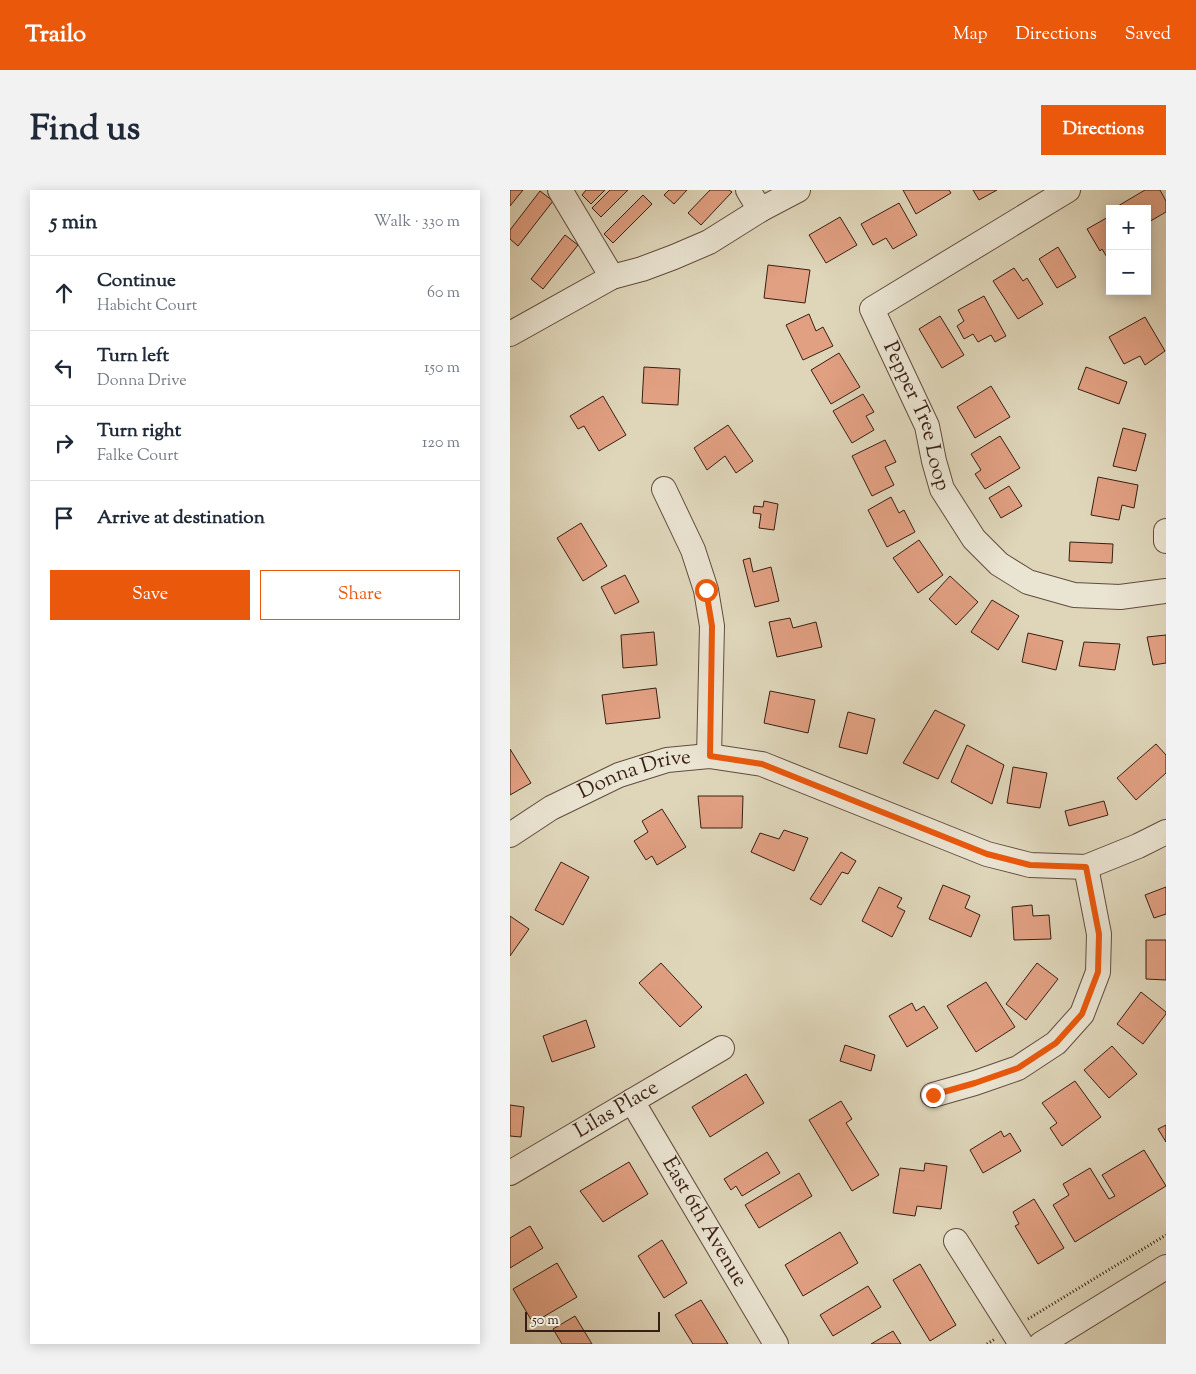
<!DOCTYPE html>
<html lang="en">
<head>
<meta charset="utf-8">
<style>
	:root { --surface:#fff; --page:#f2f2f3; --text:#1f2937; --muted:#747a83; --line:#e0e1e3; --accent:#ea580c }
	body { margin:0; font-family:"Sorts Mill Goudy",serif; background:var(--page); color:var(--text) }
	.controls { position:absolute; right:15px; top:15px; display:grid; overflow:hidden; border-radius:0px; box-shadow:0 2px 12px #0003 }
	.controls button { width:45px; height:45px; display:grid; place-items:center; padding:0; border:0; border-bottom:1px solid var(--line); background:var(--surface); color:var(--text); font:25px sans-serif }
	.scale { position:absolute; left:15px; bottom:12px; width:135px; box-sizing:border-box; padding-left:5px; border:2px solid #391e13; border-top:0; font-size:14px; line-height:18px; white-space:nowrap; color:#391e13; -webkit-text-stroke:4px #eae4d2; paint-order:stroke }
	.stop { position:absolute; width:15px; height:15px; margin:-11px; border:4px solid #ea580c; border-radius:50%; background:#fff }
	.stop.end { background:#ea580c; border-color:#fff; box-shadow:0 1px 5px #0008 }
	.list { margin:0; padding:0; list-style:none }
	h2 { display:flex; justify-content:space-between; align-items:center; height:65px; margin:0; padding:0 20px; font-size:21px }
	h2 small { font-size:16px; font-weight:400; color:var(--muted) }
	.list li { display:grid; grid-template-columns:32px 1fr auto; gap:15px; align-items:center; box-sizing:border-box; height:75px; padding:0 20px; border-top:1px solid var(--line) }
	.list b { display:block; font-size:19px; white-space:nowrap }
	.list p { margin:0; font-size:16px; white-space:nowrap; color:var(--muted) }
	.list em { font-size:16px; font-style:normal; color:var(--muted) }
	.actions { display:flex; gap:10px; padding:15px 20px }
	.actions a { flex:1; padding:11px 0; border:1px solid var(--accent); border-radius:0px; text-align:center; font-size:18px; color:var(--accent) }
	.actions .main { background:var(--accent); color:#fff }
	.icon { flex:none; width:28px; height:28px; fill:none; stroke:currentColor; stroke-width:2; stroke-linecap:round; stroke-linejoin:round }
	.map { position:relative; flex:none; width:656px; height:1154px; overflow:hidden; border-radius:0px }
	header { display:flex; align-items:center; gap:30px; box-sizing:border-box; height:70px; padding:0 25px; background:var(--accent); color:#fff }
	header strong { font-size:24px }
	nav { display:flex; gap:28px; margin-inline-start:auto; font-size:18px }
	.intro { display:flex; align-items:center; justify-content:space-between; box-sizing:border-box; height:120px; padding:0 30px }
	h1 { margin:0; font-size:35px }
	.button { padding:12px 22px; border-radius:0px; background:var(--accent); color:#fff; font-size:18px; font-weight:700 }
	main { display:flex; gap:30px; padding:0 30px }
	aside { flex:1; background:var(--surface); border-radius:0px; box-shadow:0 2px 12px #0003 }
	.map>svg:first-child { display:block }
	.building { fill:#e1a082; stroke:#391e13 }
	.lines { fill:none; stroke-linecap:round; stroke-linejoin:round }
	.minor-casing { stroke:#624c3d; stroke-width:26 }
	.path { stroke:#391e13; stroke-width:3; stroke-dasharray:1 2.5; stroke-linecap:butt }
	.minor { stroke:#eae4d2; stroke-width:24 }
	.route { stroke:#ea580c; stroke-width:6 }
	.labels { text-anchor:middle; dominant-baseline:central; stroke-width:4; stroke-linejoin:round; paint-order:stroke }
	.street-label { font-size:21px; fill:#391e13; stroke:#eae4d2 }
</style>
</head>
<body>
<header>
<strong>Trailo</strong>
<nav><a>Map</a><a>Directions</a><a>Saved</a></nav>
</header>
<div class="intro"><h1>Find us</h1><a class="button">Directions</a></div>
<main>
<aside>
<h2>5 min<small>Walk · 330 m</small></h2>
<ul class="list">
<li><svg class="icon" aria-label="ahead" viewBox="0 0 24 24"><path d="M12 20V5M6 11l6-6 6 6"/></svg><div><b>Continue</b><p>Habicht Court</p></div><em>60 m</em></li>
<li><svg class="icon" aria-label="left" viewBox="0 0 24 24"><path d="M17 20v-9H6M10 6l-5 5 5 5"/></svg><div><b>Turn left</b><p>Donna Drive</p></div><em>150 m</em></li>
<li><svg class="icon" aria-label="right" viewBox="0 0 24 24"><path d="M7 20v-9h11M14 6l5 5-5 5"/></svg><div><b>Turn right</b><p>Falke Court</p></div><em>120 m</em></li>
<li><svg class="icon" aria-label="arrive" viewBox="0 0 24 24"><path d="M6 21V4h12l-3 4 3 4H6"/></svg><div><b>Arrive at destination</b></div></li>
</ul>
<div class="actions"><a class="main">Save</a><a>Share</a></div>
</aside>
<div class="map">
<svg width="656" height="1154" viewBox="0 0 656 1154">
	<rect width="100%" height="100%" fill="#dfd6ba"/>
	<filter id="stains"><feTurbulence type="fractalNoise" baseFrequency=".004" numOctaves="4"/><feColorMatrix values="0 0 0 0 .2 0 0 0 0 .09 0 0 0 0 .02 0 0 0 .5 -.17"/></filter>
	<radialGradient id="worn" r=".72"><stop offset=".6" stop-color="#630" stop-opacity="0"/><stop offset="1" stop-color="#630" stop-opacity=".3"/></radialGradient>
	<path class="building" d="M0 0H13L0 16Z
		M76 0H95L81 14 72 5Z
		M100 0H118L91 27 82 18Z
		M159 0H177L164 14 154 5Z
		M200 0H219L222 2 191 35 178 23Z
		M393 0H439L441 3 406 24Z
		M463 0H487L469 10Z
		M635 0H650L656 11V22L637 33V19H609L608 16Z
		M30 1 43 11 8 56 0 49V40Z
		M133 5 142 14 103 53 94 44Z
		M389 13 407 45 383 59 376 48 363 55 351 34Z
		M600 26V72L592 59 590 61 577 39Z
		M330 27 347 55 316 73 299 45Z
		M55 45 68 55 33 99 21 89Z
		M548 57 566 87 547 98 529 69Z
		M258 75 300 80 295 113 254 108Z
		M504 78 513 91 517 88 533 114 508 129 483 91Z
		M474 106 496 146 485 152 481 145 468 152 463 144 454 149 447 136 454 131 448 120Z
		M299 124 306 141 313 137 323 156 293 170 276 135Z
		M430 126 454 165 432 178 409 139Z
		M635 127 655 161 635 175 630 166 614 174 599 147Z
		M329 163 350 197 321 214 301 180Z
		M134 177 170 179 168 215 132 213Z
		M576 177 617 192 609 214 568 199Z
		M481 196 500 227 465 248 447 217Z
		M353 204 364 222 356 226 364 240 342 253 323 221Z
		M93 206 116 245 89 261 74 236 68 239 60 226Z
		M218 235 243 271 226 283 215 266 197 280 184 258Z
		M613 238 636 244 626 281 603 276Z
		M490 246 510 278 475 299 465 284 471 280 461 264Z
		M375 250 386 272 375 277 384 295 362 306 342 266Z
		M588 287 628 295 624 318 612 315 609 330 581 325Z
		M499 296 512 316 491 328 479 308Z
		M381 307 389 323 394 320 405 342 377 357 358 320Z
		M254 311 268 314 264 340 249 338 251 324 243 323 244 316 253 317Z
		M71 333 97 376 73 391 47 348Z
		M409 350 433 385 408 403 383 368Z
		M560 352 603 354 602 373 559 371Z
		M240 368 243 382 261 377 269 411 245 417 233 370Z
		M115 385 129 412 105 424 91 397Z
		M440 386 468 412 446 435 419 409Z
		M482 410 509 426 488 460 461 442Z
		M280 428 283 438 306 432 312 457 267 467 259 432Z
		M144 442 147 475 113 478 111 445Z
		M518 443 553 451 546 480 512 472Z
		M656 445V473L643 475 637 447Z
		M574 452 610 454 605 480 569 476Z
		M146 498 150 528 96 534 92 505Z
		M260 501 305 510 298 543 254 533Z
		M425 520 455 535 428 589 393 573Z
		M338 522 365 529 357 564 329 557Z
		M646 554 656 565V583L626 610 607 588Z
		M457 555 494 575 482 614 441 592Z
		M0 559 21 593 0 605Z
		M503 577 537 583 530 618 497 613Z
		M188 606H233L232 638H191Z
		M594 611 598 625 559 636 555 621Z
		M152 619 176 657 147 675 142 666 136 670 124 651 138 642 132 631Z
		M274 640 298 648 284 681 241 662 250 643 269 649Z
		M331 662 346 671 338 684 332 682 311 715 300 709Z
		M51 672 79 687 53 735 25 720Z
		M433 695 460 706 455 718 470 725 461 747 419 729Z
		M369 697 392 708 387 717 395 721 382 747 352 731Z
		M656 697V724L644 728 635 705Z
		M522 715 523 726 539 725 541 749 504 750 502 717Z
		M0 726 19 739 0 766Z
		M636 750H656V790L636 789Z
		M151 773 192 817 170 837 129 793Z
		M527 773 548 789 516 830 496 814Z
		M476 792 505 837 466 862 437 816Z
		M631 802 656 822V824L633 854 607 834Z
		M402 813 406 821 414 816 428 838 397 857 379 826Z
		M76 830 85 857 42 872 33 846Z
		M335 855 365 865 361 881 330 871Z
		M602 856 627 884 599 908 574 880Z
		M236 884 254 913 200 947 182 917Z
		M565 891 591 927 552 956 540 938 547 933 532 913Z
		M331 911 342 929 336 933 369 985 342 1001 299 930Z
		M0 915 14 917 11 947 0 946Z
		M656 935V952L648 939Z
		M491 941 494 947 500 943 511 961 473 983 460 960Z
		M634 960 656 996 565 1052 543 1015 559 1005 553 994 580 978 599 1009 605 1006 592 985Z
		M257 962 270 983 232 1006 226 996 221 1000 214 989Z
		M119 972 138 1004 93 1032 70 1001Z
		M415 973 437 976 431 1019 407 1016 405 1026 383 1023 390 978 414 981Z
		M289 983 302 1006 249 1038 235 1015Z
		M524 1009 554 1058 528 1074 505 1036 509 1034 503 1022Z
		M20 1036 33 1058 0 1078V1048Z
		M330 1042 348 1073 293 1106 275 1075Z
		M152 1050 177 1093 154 1108 128 1066Z
		M47 1073 67 1107 23 1133 3 1099Z
		M410 1074 446 1135 420 1151 383 1090Z
		M358 1096 371 1117 323 1146 310 1125Z
		M191 1110 218 1154H183L165 1125Z
		M65 1126 82 1154H52L43 1139Z
		M383 1141 391 1154H361Z"/>
	<g class="lines">
		<g class="minor-casing">
			<g id="minor">
				<path d="M50 0 102 87"/>
				<path d="M238 0 250 20"/>
				<path id="s1" d="M558 0 362 119 417 236 424 271 432 299 464 349 489 374 518 392 564 405 610 407 656 401"/>
				<path d="M0 144 102 87 132 79 164 67 199 52 250 20 288 0"/>
				<path d="M154 299 183 360 196 400 202 436 199 566"/>
				<path d="M656 341V351"/>
				<path id="s2" d="M0 645 41 618 109 585 157 570 199 566 252 574 477 664 520 675 576 677 628 656 656 642"/>
				<path d="M423 905 465 893 508 878 546 853 572 824 588 782 589 744 576 677"/>
				<path id="s3" d="M122 911 266 1154"/>
				<path id="s4" d="M0 983 212 858"/>
				<path d="M446 1051 511 1154"/>
				<path d="M531 1154 656 1077"/>
			</g>
		</g>
		<path class="path" d="M518 1129 656 1045
			M477 1154 485 1149"/>
		<use href="#minor" class="minor"/>
	</g>
	<g class="lines">
		<path class="route" d="M196 400 202 436 200 566 252 574 477 664 520 675 576 677 589 744 588 782 572 824 546 853 508 878 465 893 423 905"/>
	</g>
	<g class="labels">
		<g class="street-label">
			<text stroke="none"><textPath href="#s1" startOffset="346">Pepper Tree Loop</textPath></text>
			<text stroke="none"><textPath href="#s2" startOffset="140">Donna Drive</textPath></text>
			<text stroke="none"><textPath href="#s4" startOffset="124">Lilas Place</textPath></text>
			<text stroke="none"><textPath href="#s3" startOffset="141">East 6th Avenue</textPath></text>
		</g>
	</g>
	<rect width="100%" height="100%" filter="url(#stains)"/>
	<rect width="100%" height="100%" fill="url(#worn)"/>
</svg>
<div class="controls">
<button>+</button>
<button>−</button>
</div>
<div class="scale">50 m</div>
<div class="stop" style="left:196px;top:400px"></div>
<div class="stop end" style="left:423px;top:905px"></div>
</div>
</main>
</body>
</html>
